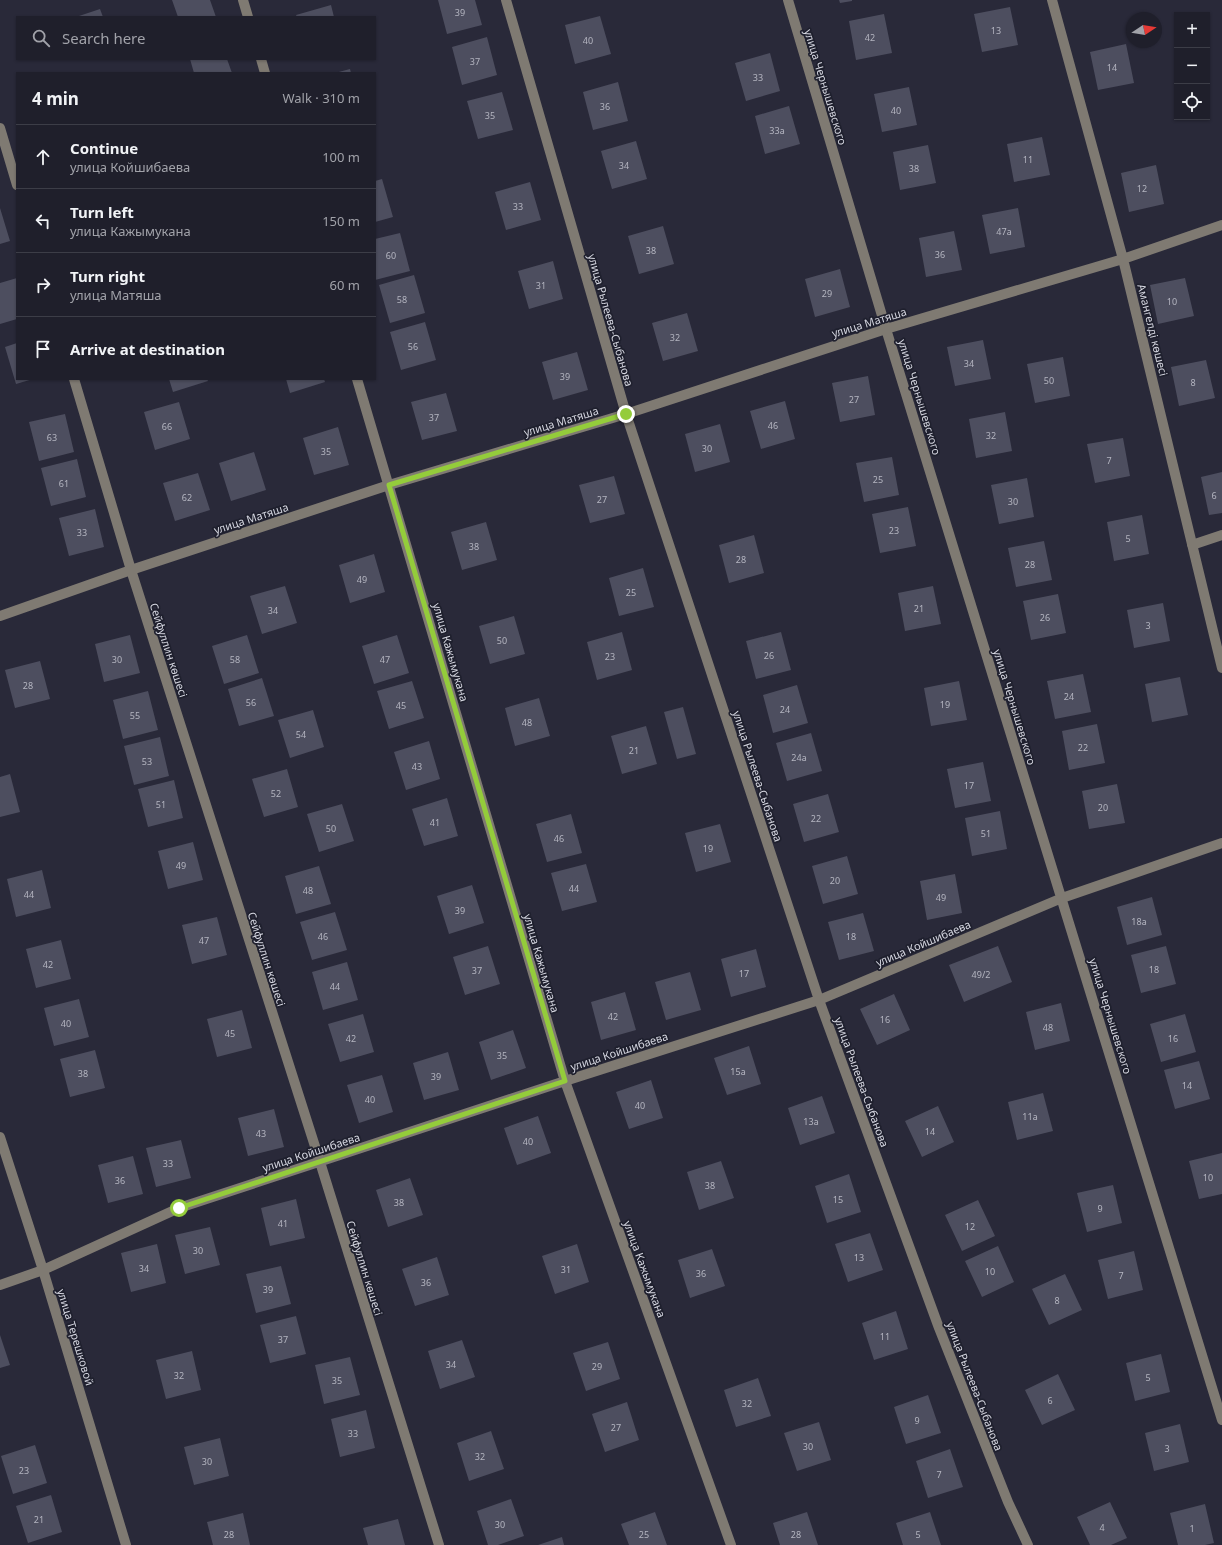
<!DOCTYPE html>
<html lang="en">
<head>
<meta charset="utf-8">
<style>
	:root { --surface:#1f1f2b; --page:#272733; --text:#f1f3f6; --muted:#a1a2a9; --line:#3c3d47 }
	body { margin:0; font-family:"Noto Sans",sans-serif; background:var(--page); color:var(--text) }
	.controls { position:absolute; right:12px; top:12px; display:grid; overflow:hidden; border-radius:0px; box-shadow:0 1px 3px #0004 }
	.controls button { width:36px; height:36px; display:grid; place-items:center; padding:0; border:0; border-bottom:1px solid var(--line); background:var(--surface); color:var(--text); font:20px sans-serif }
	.compass { position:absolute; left:1126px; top:12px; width:36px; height:36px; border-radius:50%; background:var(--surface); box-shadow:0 1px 3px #0004; rotate:78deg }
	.stop { position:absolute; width:12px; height:12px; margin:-9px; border:3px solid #94cc3b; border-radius:50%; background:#fff }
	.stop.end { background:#94cc3b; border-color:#fff; box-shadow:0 1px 4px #0008 }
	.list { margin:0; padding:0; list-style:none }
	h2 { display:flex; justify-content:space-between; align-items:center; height:52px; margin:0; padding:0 16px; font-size:17px }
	h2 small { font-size:13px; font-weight:400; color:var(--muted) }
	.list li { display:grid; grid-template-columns:26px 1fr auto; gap:12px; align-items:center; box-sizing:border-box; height:64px; padding:0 16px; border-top:1px solid var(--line) }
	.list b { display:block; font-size:15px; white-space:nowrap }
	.list p { margin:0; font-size:13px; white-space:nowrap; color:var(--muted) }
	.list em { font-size:13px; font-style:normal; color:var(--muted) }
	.icon { flex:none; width:22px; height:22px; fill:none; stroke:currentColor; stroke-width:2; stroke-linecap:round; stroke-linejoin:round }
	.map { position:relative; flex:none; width:1222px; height:1545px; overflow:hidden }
	.search { position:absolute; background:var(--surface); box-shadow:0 1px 3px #0004; left:16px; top:16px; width:360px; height:44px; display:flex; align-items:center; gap:10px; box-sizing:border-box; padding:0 14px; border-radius:0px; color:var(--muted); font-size:15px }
	.panel { position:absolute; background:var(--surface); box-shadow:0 1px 3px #0004; left:16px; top:72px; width:360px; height:308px; border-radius:0px }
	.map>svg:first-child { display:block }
	.building { fill:#4d4e5f }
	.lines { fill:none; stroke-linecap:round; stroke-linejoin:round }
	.minor { stroke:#7f7a72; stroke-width:10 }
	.route { stroke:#94cc3b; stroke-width:5 }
	.labels { text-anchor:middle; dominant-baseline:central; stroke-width:3.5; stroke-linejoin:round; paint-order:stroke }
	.number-label { font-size:9px; fill:#b4b5c0 }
	.street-label { font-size:11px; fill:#d6d7e1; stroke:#1f202e }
</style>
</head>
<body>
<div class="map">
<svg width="1222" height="1545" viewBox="0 0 1222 1545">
	<rect width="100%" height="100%" fill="#292939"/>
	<path class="building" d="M172 0H210L216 17H178Z
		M438 0H475L482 25 447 34Z
		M839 0H852V1L840 3Z
		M331 5 334 17H297L296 15Z
		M1010 7 1018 45 982 52 974 14Z
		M100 9 103 17H76Z
		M884 14 892 53 856 60 849 21Z
		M600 16 611 54 575 64 565 25Z
		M487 37 497 75 462 85 452 47Z
		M1126 44 1134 83 1098 90 1090 52Z
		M770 53 780 91 746 101 735 63Z
		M190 59H227L232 73H194Z
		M350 69 351 73H335Z
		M618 82 628 121 593 130 583 92Z
		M909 87 917 125 882 132 874 94Z
		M502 92 513 130 478 139 467 101Z
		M789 106 800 144 765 154 755 116Z
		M1042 137 1050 175 1014 182 1007 144Z
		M636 141 647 179 612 189 601 151Z
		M928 145 936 183 900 190 893 152Z
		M1156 165 1164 204 1129 212 1121 173Z
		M382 179 393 217 375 222V181Z
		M530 182 541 220 506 230 495 192Z
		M0 208 10 241 0 244Z
		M1018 208 1025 247 990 254 982 215Z
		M663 226 674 264 639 274 628 236Z
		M954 231 962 270 926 277 919 238Z
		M400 233 410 271 375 280V239Z
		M553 261 563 299 529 309 518 271Z
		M840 269 850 307 815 317 805 279Z
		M414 275 425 313 390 323 379 285Z
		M17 278V319L0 324V283Z
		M1185 278 1194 316 1158 324 1150 285Z
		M687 313 698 351 663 361 652 323Z
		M425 322 436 360 401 370 390 332Z
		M983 340 991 379 955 386 947 347Z
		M17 343V379H33L16 384 5 347Z
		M577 352 588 390 553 400 542 362Z
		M1063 357 1070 396 1035 403 1027 364Z
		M1206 360 1215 398 1179 406 1171 367Z
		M868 376 875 415 840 422 832 383Z
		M169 379H207L208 381 173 392Z
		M286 379H324L325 382 290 393Z
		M446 393 457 431 422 440 411 402Z
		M785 401 795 439 761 449 750 411Z
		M179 402 190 439 155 450 144 412Z
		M1005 412 1012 451 976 458 969 419Z
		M65 414 74 452 39 461 29 422Z
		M720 424 730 462 695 472 685 434Z
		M338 427 349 465 314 475 303 438Z
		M1123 438 1130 476 1095 483 1087 444Z
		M254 452 266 490 231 501 219 463Z
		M892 457 899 495 864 502 856 463Z
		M77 459 86 497 51 506 41 468Z
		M1222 472V513L1209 515 1201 477Z
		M198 473 210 510 175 521 163 483Z
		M614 476 625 514 590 523 579 485Z
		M1027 478 1034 517 999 524 991 485Z
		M908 507 916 546 880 553 872 514Z
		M95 509 104 547 69 556 59 518Z
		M1142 515 1149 554 1114 561 1107 522Z
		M486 522 497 560 462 570 451 532Z
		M754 535 764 573 729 583 719 545Z
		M1044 541 1052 580 1016 587 1008 548Z
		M374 554 385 592 350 603 339 565Z
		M643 568 654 607 619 616 609 578Z
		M285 586 297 623 262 634 250 596Z
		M933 586 941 624 905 631 898 593Z
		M1058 594 1066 633 1031 640 1023 601Z
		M1163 603 1170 641 1134 648 1127 610Z
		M514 616 525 654 490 664 479 626Z
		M622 632 632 670 597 680 587 642Z
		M781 632 791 670 756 679 746 641Z
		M130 635 140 673 104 682 95 644Z
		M247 635 259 673 224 684 212 646Z
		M397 635 409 673 374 684 362 646Z
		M40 661 50 699 15 708 5 670Z
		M1083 674 1091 712 1055 719 1047 681Z
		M1180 677 1188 715 1152 722 1145 684Z
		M262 678 274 716 239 726 228 689Z
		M412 681 424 718 389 729 377 691Z
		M959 681 967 720 931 726 924 688Z
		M797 685 808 723 773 733 763 695Z
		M148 691 158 730 123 739 113 700Z
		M539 698 550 736 515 746 505 708Z
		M683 707 696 754 677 759 664 712Z
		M313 710 324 747 290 758 278 720Z
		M1097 724 1105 763 1069 770 1062 731Z
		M646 726 657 764 622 774 611 736Z
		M811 733 822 771 787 781 776 743Z
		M160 737 169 776 134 785 124 746Z
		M429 741 440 779 406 790 394 752Z
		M983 762 991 801 955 808 947 769Z
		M287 769 298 807 264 817 252 779Z
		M10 774 20 812 0 817V777Z
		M174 780 183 818 148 827 138 789Z
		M1117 784 1125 823 1089 829 1082 791Z
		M828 794 839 832 804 842 793 804Z
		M447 798 458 836 424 846 412 809Z
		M342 804 354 841 319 852 307 814Z
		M1000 811 1007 849 972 856 965 818Z
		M571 814 582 853 547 862 536 824Z
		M720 824 731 862 696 872 685 833Z
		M193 842 203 880 168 889 158 851Z
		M847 856 858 894 823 904 812 866Z
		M586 864 597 902 562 911 551 873Z
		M319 866 331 904 296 914 285 876Z
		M42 870 51 908 16 917 7 879Z
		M955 874 962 913 927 920 920 881Z
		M472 885 484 923 449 934 437 896Z
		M1152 897 1162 935 1127 945 1117 907Z
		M335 912 347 950 312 960 300 922Z
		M863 913 874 951 839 960 828 922Z
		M217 917 227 955 192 964 182 925Z
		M61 940 71 979 36 988 26 949Z
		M488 946 500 984 465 995 453 957Z
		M998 946 1012 982 964 1002 949 965Z
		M1166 946 1176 984 1141 993 1131 955Z
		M756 949 766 987 731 997 721 959Z
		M347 962 358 1000 323 1010 312 972Z
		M690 972 701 1010 666 1020 655 982Z
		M625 992 636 1030 601 1040 591 1002Z
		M894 994 910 1030 877 1045 860 1009Z
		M79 999 89 1037 54 1046 44 1008Z
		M1061 1003 1070 1041 1035 1050 1026 1012Z
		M242 1010 252 1048 217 1057 207 1019Z
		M363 1014 374 1052 340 1062 328 1024Z
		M1185 1014 1196 1052 1161 1062 1150 1024Z
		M513 1030 526 1068 491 1080 479 1042Z
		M749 1046 761 1084 727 1095 714 1058Z
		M95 1050 105 1088 70 1097 60 1059Z
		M448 1052 459 1090 424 1100 413 1063Z
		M1199 1061 1210 1099 1175 1109 1164 1070Z
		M382 1075 393 1112 359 1123 347 1085Z
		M651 1080 663 1118 629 1129 616 1092Z
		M1043 1093 1053 1131 1017 1140 1008 1102Z
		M822 1096 835 1133 800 1145 788 1108Z
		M938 1106 954 1142 922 1157 905 1121Z
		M274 1109 284 1147 248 1156 238 1118Z
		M538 1116 551 1153 517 1165 504 1128Z
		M181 1140 191 1178 156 1187 146 1148Z
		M1222 1153V1194L1199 1199 1189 1161Z
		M133 1156 143 1194 108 1203 98 1165Z
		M721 1161 734 1198 699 1210 687 1172Z
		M849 1174 861 1212 827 1223 815 1186Z
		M410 1178 423 1215 388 1227 376 1190Z
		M1113 1185 1122 1223 1087 1232 1077 1193Z
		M296 1199 305 1238 270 1246 261 1208Z
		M978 1200 995 1236 962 1251 945 1215Z
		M210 1227 220 1265 185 1274 175 1235Z
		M870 1233 883 1270 848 1282 835 1244Z
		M157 1244 166 1283 131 1292 121 1253Z
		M577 1244 589 1282 555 1294 542 1256Z
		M998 1246 1014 1282 982 1297 965 1261Z
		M712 1249 725 1286 690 1298 678 1260Z
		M1134 1251 1143 1290 1108 1299 1098 1260Z
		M437 1257 449 1295 415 1306 402 1269Z
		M281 1266 291 1304 256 1313 246 1274Z
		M1065 1274 1082 1310 1049 1325 1032 1289Z
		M896 1311 908 1349 874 1360 862 1323Z
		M296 1316 306 1354 270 1363 260 1325Z
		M0 1335 10 1365 0 1368Z
		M462 1340 475 1377 440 1389 428 1351Z
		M608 1342 620 1379 586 1391 573 1353Z
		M192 1351 201 1390 166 1399 156 1360Z
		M1161 1354 1170 1392 1135 1401 1126 1363Z
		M350 1357 360 1395 324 1404 315 1365Z
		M1058 1374 1075 1410 1042 1425 1025 1390Z
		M758 1378 771 1416 736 1427 724 1390Z
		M928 1395 941 1433 906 1444 894 1407Z
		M627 1402 639 1440 605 1452 592 1414Z
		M366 1410 375 1448 340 1457 331 1419Z
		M819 1422 831 1460 797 1471 784 1433Z
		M1180 1424 1189 1462 1154 1471 1145 1433Z
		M491 1431 504 1469 469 1481 457 1443Z
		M220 1438 229 1476 194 1485 184 1447Z
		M35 1445 47 1483 13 1494 1 1456Z
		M950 1449 963 1487 928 1498 916 1461Z
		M51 1495 62 1532 28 1543 16 1506Z
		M511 1499 524 1536 498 1545H488L477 1511Z
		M1110 1502 1127 1538 1111 1545H1090L1077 1517Z
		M1205 1504 1214 1543 1205 1545H1178L1170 1513Z
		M655 1512 667 1545H629L621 1524Z
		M807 1512 818 1545H780L773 1523Z
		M930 1512 941 1545H903L896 1523Z
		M243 1513 250 1545H213L207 1522Z
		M398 1519 405 1545H368L363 1528Z
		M562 1537 564 1545H538Z"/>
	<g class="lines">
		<path class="minor" d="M243 0 248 17
			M506 0 626 414 819 1000 939 1328 1008 1502 1028 1545
			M788 0 886 329 1222 1420
			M1052 0 1123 259 1222 668
			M261 59 265 73
			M0 128 17 185
			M74 379 131 570 320 1162 439 1545
			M357 379 565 1081 731 1545
			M1192 545 1222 535
			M0 616 131 570 389 485 626 414 886 329 1123 259 1222 225
			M0 1137 43 1270 126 1545
			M0 1285 43 1270 179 1208 565 1081 819 1000 1062 898 1222 843"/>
	</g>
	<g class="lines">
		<path class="route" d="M179 1208 565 1081 389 485 626 414"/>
	</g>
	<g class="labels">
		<g class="number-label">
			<text x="460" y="12">39</text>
			<text x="996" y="30">13</text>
			<text x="870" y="37">42</text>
			<text x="588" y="40">40</text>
			<text x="475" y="61">37</text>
			<text x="1112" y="67">14</text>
			<text x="758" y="77">33</text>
			<text x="605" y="106">36</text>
			<text x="896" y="110">40</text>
			<text x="490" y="115">35</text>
			<text x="777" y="130">33а</text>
			<text x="1028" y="159">11</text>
			<text x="624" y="165">34</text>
			<text x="914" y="168">38</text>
			<text x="1142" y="188">12</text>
			<text x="518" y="206">33</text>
			<text x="1004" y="231">47а</text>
			<text x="651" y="250">38</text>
			<text x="940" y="254">36</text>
			<text x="391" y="255">60</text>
			<text x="541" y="285">31</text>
			<text x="827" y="293">29</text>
			<text x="402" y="299">58</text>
			<text x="1172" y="301">10</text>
			<text x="675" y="337">32</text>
			<text x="413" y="346">56</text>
			<text x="969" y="363">34</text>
			<text x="565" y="376">39</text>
			<text x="1049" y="380">50</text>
			<text x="1193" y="382">8</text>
			<text x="854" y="399">27</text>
			<text x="434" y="417">37</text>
			<text x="773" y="425">46</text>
			<text x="167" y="426">66</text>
			<text x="991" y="435">32</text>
			<text x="52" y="437">63</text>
			<text x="707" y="448">30</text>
			<text x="326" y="451">35</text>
			<text x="1109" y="460">7</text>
			<text x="878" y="479">25</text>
			<text x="64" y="483">61</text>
			<text x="1214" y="495">6</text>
			<text x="187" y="497">62</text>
			<text x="602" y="499">27</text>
			<text x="1013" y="501">30</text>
			<text x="894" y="530">23</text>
			<text x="82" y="532">33</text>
			<text x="1128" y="538">5</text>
			<text x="474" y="546">38</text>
			<text x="741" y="559">28</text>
			<text x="1030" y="564">28</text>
			<text x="362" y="579">49</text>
			<text x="631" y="592">25</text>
			<text x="919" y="608">21</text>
			<text x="273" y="610">34</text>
			<text x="1045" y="617">26</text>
			<text x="1148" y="625">3</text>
			<text x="502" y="640">50</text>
			<text x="769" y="655">26</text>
			<text x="610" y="656">23</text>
			<text x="117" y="659">30</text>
			<text x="235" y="659">58</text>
			<text x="385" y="659">47</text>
			<text x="28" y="685">28</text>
			<text x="1069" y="696">24</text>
			<text x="251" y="702">56</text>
			<text x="945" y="704">19</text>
			<text x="401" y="705">45</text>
			<text x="785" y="709">24</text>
			<text x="135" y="715">55</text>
			<text x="527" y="722">48</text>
			<text x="301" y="734">54</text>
			<text x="1083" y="747">22</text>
			<text x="634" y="750">21</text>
			<text x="799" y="757">24а</text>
			<text x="147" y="761">53</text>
			<text x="417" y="766">43</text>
			<text x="969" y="785">17</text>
			<text x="276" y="793">52</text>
			<text x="161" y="804">51</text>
			<text x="1103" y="807">20</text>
			<text x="816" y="818">22</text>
			<text x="435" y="822">41</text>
			<text x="331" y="828">50</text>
			<text x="986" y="833">51</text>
			<text x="559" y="838">46</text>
			<text x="708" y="848">19</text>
			<text x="181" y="865">49</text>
			<text x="835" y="880">20</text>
			<text x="574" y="888">44</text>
			<text x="308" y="890">48</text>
			<text x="29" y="894">44</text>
			<text x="941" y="897">49</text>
			<text x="460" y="910">39</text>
			<text x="1139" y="921">18а</text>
			<text x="323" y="936">46</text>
			<text x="851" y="936">18</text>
			<text x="204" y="940">47</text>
			<text x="48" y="964">42</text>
			<text x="1154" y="969">18</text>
			<text x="477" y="970">37</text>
			<text x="744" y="973">17</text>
			<text x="981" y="974">49/2</text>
			<text x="335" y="986">44</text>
			<text x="613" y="1016">42</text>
			<text x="885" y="1019">16</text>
			<text x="66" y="1023">40</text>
			<text x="1048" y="1027">48</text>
			<text x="230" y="1033">45</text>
			<text x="351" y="1038">42</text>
			<text x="1173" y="1038">16</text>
			<text x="502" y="1055">35</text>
			<text x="738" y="1071">15а</text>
			<text x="83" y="1073">38</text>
			<text x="436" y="1076">39</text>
			<text x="1187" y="1085">14</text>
			<text x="370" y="1099">40</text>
			<text x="640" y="1105">40</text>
			<text x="1030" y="1116">11а</text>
			<text x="811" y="1121">13а</text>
			<text x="930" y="1131">14</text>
			<text x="261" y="1133">43</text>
			<text x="528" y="1141">40</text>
			<text x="168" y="1163">33</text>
			<text x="1208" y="1177">10</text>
			<text x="120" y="1180">36</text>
			<text x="710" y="1185">38</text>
			<text x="838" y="1199">15</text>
			<text x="399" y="1202">38</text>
			<text x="1100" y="1208">9</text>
			<text x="283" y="1223">41</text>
			<text x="970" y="1226">12</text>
			<text x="198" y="1250">30</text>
			<text x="859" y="1257">13</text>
			<text x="144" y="1268">34</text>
			<text x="566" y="1269">31</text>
			<text x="990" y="1271">10</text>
			<text x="701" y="1273">36</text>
			<text x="1121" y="1275">7</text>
			<text x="426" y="1282">36</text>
			<text x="268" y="1289">39</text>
			<text x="1057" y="1300">8</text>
			<text x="885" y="1336">11</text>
			<text x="283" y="1339">37</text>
			<text x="451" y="1364">34</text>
			<text x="597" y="1366">29</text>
			<text x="179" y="1375">32</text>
			<text x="1148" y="1377">5</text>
			<text x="337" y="1380">35</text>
			<text x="1050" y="1400">6</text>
			<text x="747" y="1403">32</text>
			<text x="917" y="1420">9</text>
			<text x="616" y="1427">27</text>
			<text x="353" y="1433">33</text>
			<text x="808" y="1446">30</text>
			<text x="1167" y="1448">3</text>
			<text x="480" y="1456">32</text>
			<text x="207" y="1461">30</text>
			<text x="24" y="1470">23</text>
			<text x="939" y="1474">7</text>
			<text x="39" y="1519">21</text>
			<text x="500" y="1524">30</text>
			<text x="1102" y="1527">4</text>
			<text x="1192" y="1528">1</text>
			<text x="229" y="1534">28</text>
			<text x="644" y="1534">25</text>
			<text x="796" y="1534">28</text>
			<text x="918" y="1534">5</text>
		</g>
		<g class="street-label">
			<text transform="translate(826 87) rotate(73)">улица Чернышевского</text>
			<text transform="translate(611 320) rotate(74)">улица Рылеева-Сыбанова</text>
			<text transform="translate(869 322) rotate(-17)">улица Матяша</text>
			<text transform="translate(1153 330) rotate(76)">Амангелді көшесі</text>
			<text transform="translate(920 397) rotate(73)">улица Чернышевского</text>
			<text transform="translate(561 421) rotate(-17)">улица Матяша</text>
			<text transform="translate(251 518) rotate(-18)">улица Матяша</text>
			<text transform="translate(169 650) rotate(72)">Сейфуллин көшесі</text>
			<text transform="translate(451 652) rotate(74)">улица Кажымукана</text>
			<text transform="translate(1015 707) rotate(73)">улица Чернышевского</text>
			<text transform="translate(758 776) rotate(72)">улица Рылеева-Сыбанова</text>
			<text transform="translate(923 943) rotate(-23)">улица Койшибаева</text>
			<text transform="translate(267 959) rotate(72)">Сейфуллин көшесі</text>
			<text transform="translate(542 963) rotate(74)">улица Кажымукана</text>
			<text transform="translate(1111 1016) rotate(73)">улица Чернышевского</text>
			<text transform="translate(619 1051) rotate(-18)">улица Койшибаева</text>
			<text transform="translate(862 1082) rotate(70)">улица Рылеева-Сыбанова</text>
			<text transform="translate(311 1152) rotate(-18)">улица Койшибаева</text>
			<text transform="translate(365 1268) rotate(73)">Сейфуллин көшесі</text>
			<text transform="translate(645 1269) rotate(70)">улица Кажымукана</text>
			<text transform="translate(76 1337) rotate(73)">улица Терешковой</text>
			<text transform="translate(975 1386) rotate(69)">улица Рылеева-Сыбанова</text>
		</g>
	</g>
</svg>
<div class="controls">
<button>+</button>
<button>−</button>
<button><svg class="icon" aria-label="locate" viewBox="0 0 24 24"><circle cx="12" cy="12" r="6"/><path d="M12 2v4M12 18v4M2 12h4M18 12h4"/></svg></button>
</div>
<svg class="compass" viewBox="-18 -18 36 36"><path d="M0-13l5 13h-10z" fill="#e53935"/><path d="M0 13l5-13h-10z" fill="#a1a2a9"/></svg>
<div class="stop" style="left:179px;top:1208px"></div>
<div class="stop end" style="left:626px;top:414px"></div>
<div class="search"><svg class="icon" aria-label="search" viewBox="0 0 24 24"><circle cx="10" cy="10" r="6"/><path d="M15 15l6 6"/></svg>Search here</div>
<section class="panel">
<h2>4 min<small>Walk · 310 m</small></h2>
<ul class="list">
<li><svg class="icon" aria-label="ahead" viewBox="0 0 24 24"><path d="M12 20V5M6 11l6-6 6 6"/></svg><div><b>Continue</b><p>улица Койшибаева</p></div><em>100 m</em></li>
<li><svg class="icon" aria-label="left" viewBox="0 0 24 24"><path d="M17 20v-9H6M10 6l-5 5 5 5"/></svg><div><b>Turn left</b><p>улица Кажымукана</p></div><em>150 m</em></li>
<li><svg class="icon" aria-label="right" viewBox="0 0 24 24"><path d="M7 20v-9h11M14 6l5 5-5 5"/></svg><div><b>Turn right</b><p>улица Матяша</p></div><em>60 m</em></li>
<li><svg class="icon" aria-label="arrive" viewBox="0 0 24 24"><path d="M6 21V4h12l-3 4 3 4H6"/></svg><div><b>Arrive at destination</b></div></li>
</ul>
</section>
</div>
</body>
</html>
